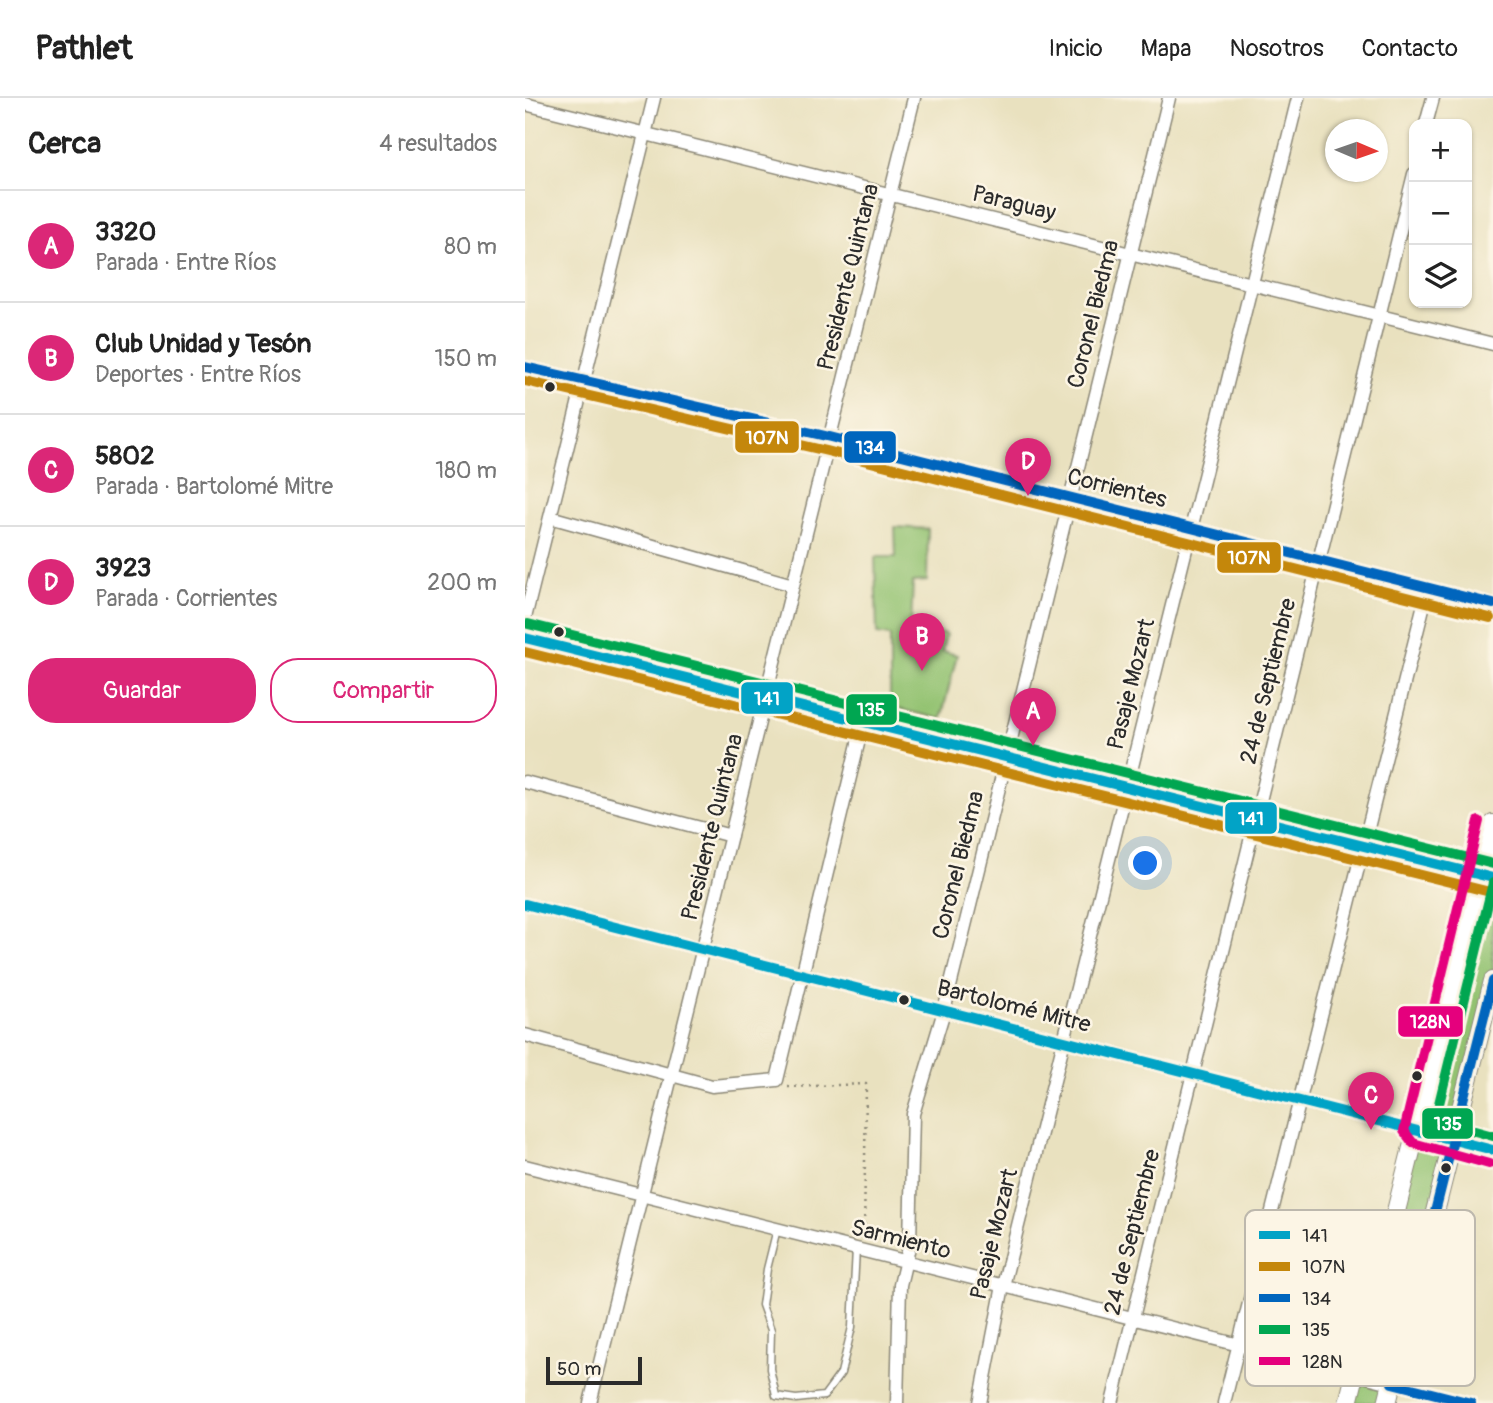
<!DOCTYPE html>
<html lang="es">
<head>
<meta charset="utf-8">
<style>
	:root { --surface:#fff; --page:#f2f2f2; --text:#222; --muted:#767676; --line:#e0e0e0; --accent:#db2777 }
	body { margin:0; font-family:Pangolin,sans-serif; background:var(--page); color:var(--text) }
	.controls { position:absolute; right:21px; top:21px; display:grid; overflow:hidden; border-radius:14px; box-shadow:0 2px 5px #0004 }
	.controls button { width:63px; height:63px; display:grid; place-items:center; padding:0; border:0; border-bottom:2px solid var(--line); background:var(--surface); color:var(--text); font:35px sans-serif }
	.compass { position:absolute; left:800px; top:21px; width:63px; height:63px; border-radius:50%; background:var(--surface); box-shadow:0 2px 5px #0004; rotate:92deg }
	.scale { position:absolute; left:21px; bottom:18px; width:96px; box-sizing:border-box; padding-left:7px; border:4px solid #2b2b2b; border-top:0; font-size:19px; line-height:24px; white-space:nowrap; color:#2b2b2b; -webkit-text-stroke:5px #fcf5e5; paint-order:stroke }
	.you { position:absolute; left:621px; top:766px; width:24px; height:24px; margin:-18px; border:5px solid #fff; border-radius:50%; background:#1a73e8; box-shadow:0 0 0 10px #1a73e833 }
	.badge { display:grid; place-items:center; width:46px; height:46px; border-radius:50%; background:var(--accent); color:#fff; font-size:23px; font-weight:700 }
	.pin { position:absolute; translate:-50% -58px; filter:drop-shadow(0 2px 4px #0008) }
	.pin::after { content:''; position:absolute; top:37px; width:24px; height:21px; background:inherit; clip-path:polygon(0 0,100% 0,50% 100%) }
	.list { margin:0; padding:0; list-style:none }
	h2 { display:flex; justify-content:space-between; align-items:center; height:91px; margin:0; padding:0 28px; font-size:30px }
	h2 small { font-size:23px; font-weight:400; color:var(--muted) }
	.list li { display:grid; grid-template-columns:46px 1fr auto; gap:21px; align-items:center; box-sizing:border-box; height:112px; padding:0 28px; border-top:2px solid var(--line) }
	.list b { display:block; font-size:26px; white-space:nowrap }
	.list p { margin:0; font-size:23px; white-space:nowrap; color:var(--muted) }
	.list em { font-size:23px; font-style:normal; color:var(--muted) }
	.actions { display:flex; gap:14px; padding:21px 28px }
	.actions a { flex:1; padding:16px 0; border:2px solid var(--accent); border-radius:28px; text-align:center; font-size:24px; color:var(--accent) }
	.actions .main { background:var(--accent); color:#fff }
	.icon { flex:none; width:38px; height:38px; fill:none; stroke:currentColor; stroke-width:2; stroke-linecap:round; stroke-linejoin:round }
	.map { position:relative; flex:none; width:968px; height:1305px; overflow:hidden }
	header { display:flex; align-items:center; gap:42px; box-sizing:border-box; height:98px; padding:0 35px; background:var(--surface); border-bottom:2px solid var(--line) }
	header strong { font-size:33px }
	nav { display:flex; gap:38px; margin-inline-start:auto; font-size:24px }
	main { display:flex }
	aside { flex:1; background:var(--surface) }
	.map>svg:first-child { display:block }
	.green { fill:#93c271; stroke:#5f764e; stroke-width:2 }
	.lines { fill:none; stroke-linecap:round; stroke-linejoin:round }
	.lane-casing { stroke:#8a8675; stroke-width:9 }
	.street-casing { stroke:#8a8675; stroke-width:15 }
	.secondary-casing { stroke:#8a8675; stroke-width:20 }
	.path { stroke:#8a8675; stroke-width:2.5; stroke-dasharray:2 5; stroke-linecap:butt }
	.lane { stroke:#fff; stroke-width:6 }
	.street { stroke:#fff; stroke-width:12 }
	.secondary { stroke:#fff; stroke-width:18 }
	.bus-1-casing { stroke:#fcf5e5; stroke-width:16 }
	.bus-2-casing { stroke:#fcf5e5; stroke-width:16 }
	.bus-3-casing { stroke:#fcf5e5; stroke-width:16 }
	.bus-4-casing { stroke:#fcf5e5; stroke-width:16 }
	.bus-5-casing { stroke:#fcf5e5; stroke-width:16 }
	.bus-1 { stroke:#02a3c6; stroke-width:10 }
	.bus-2 { stroke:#c4870b; stroke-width:10 }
	.bus-3 { stroke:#0065bd; stroke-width:10 }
	.bus-4 { stroke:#00a651; stroke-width:10 }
	.bus-5 { stroke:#e5007d; stroke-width:10 }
	.bus-dot { fill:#2b2b2b; stroke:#fcf5e5; stroke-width:2.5 }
	.labels { text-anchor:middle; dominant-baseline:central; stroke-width:5; stroke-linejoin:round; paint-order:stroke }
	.street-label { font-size:23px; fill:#2b2b2b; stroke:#fcf5e5 }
	.key { fill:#fcf5e5; stroke:#bdb8ad; stroke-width:2 }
	.key-label { font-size:19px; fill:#2b2b2b }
	.line-badge { stroke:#fcf5e5; stroke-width:2.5 }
	.badge-label { font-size:19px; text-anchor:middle; font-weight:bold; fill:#fff }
</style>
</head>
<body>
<header>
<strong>Pathlet</strong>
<nav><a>Inicio</a><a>Mapa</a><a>Nosotros</a><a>Contacto</a></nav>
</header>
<main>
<aside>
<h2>Cerca<small>4 resultados</small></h2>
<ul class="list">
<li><span class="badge">A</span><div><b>3320</b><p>Parada · Entre Ríos</p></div><em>80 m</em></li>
<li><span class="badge">B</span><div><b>Club Unidad y Tesón</b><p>Deportes · Entre Ríos</p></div><em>150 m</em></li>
<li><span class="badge">C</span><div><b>5802</b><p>Parada · Bartolomé Mitre</p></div><em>180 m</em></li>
<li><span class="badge">D</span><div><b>3923</b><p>Parada · Corrientes</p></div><em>200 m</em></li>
</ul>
<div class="actions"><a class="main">Guardar</a><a>Compartir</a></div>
</aside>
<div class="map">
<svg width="968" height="1305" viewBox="0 0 968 1305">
	<rect width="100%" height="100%" fill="#fcf5e5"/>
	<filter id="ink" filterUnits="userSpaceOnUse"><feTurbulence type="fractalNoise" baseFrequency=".0143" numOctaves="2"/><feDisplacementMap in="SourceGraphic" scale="14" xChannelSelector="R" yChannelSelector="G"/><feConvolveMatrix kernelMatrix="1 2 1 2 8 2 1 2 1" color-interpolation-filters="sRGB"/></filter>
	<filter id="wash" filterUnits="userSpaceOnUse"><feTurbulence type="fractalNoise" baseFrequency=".00686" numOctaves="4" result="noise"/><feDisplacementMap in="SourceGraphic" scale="28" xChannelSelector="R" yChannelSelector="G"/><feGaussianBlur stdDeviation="1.57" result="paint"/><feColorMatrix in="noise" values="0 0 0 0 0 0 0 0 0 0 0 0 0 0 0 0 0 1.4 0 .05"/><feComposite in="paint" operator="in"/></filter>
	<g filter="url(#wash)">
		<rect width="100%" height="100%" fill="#e9e1bf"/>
		<path class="green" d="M370 429 403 431 402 483 388 484 386 527 421 536 417 553 432 557 416 621 365 609V538L352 536 350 459H371Z
			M968 726V883L862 1305H823Z"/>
	</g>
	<g filter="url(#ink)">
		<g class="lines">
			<g class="lane-casing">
				<path id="lane" d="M252 1131 242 1171 237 1207 246 1232 245 1271 251 1298 271 1301 299 1298 316 1275 327 1229 331 1151"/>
			</g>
			<g class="street-casing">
				<path id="street" d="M0 6 968 246
					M901 26 908 0
					M0 269 305 339 968 506
					M25 419 268 487
					M0 520 129 0
					M0 540 968 780
					M0 684 206 738
					M0 806 968 1052
					M0 937 187 988 252 982 338 625
					M0 1068 946 1305
					M65 1305 389 0
					M372 1305 375 1187 385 1145 388 1016 419 913 644 0
					M455 1305 478 1188 773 0
					M587 1305 889 76
					M699 1305 903 490"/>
			</g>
			<g class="secondary-casing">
				<path id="secondary" d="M823 1305 968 726
					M862 1305 968 883"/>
			</g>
			<path class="path" d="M263 989 341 986 339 1139"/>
			<use href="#lane" class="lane"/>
			<use href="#street" class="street"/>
			<use href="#secondary" class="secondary"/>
			<g class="bus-1-casing">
				<path id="bus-1" d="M0 540 968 780
					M0 806 968 1052"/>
			</g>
			<g class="bus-2-casing">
				<path id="bus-2" d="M0 283 302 353 965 520
					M0 554 965 794"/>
			</g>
			<g class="bus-3-casing">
				<path id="bus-3" d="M0 269 305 339 968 506
					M946 1305 867 1285 968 883"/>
			</g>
			<g class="bus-4-casing">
				<path id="bus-4" d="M3 526 968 766
					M968 785 910 1022 968 1038"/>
			</g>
			<g class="bus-5-casing">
				<path id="bus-5" d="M954 723 879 1033 888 1045 964 1066"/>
			</g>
			<use href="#bus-1" class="bus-1"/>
			<use href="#bus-2" class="bus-2"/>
			<use href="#bus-3" class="bus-3"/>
			<use href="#bus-4" class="bus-4"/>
			<use href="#bus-5" class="bus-5"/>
		</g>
	</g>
	<g class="bus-dot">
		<circle cx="25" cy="289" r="6"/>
		<circle cx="34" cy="534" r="6"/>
		<circle cx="379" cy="902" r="6"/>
		<circle cx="892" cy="978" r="6"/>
		<circle cx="921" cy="1070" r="6"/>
	</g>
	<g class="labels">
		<g class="street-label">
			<text transform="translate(489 105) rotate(14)">Paraguay</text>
			<text transform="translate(323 179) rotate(-76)">Presidente Quintana</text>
			<text transform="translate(568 216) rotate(-76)">Coronel Biedma</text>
			<text transform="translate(592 390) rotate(14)">Corrientes</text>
			<text transform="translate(743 583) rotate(-76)">24 de Septiembre</text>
			<text transform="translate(606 586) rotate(-76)">Pasaje Mozart</text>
			<text transform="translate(187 729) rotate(-76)">Presidente Quintana</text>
			<text transform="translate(433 767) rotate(-76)">Coronel Biedma</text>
			<text transform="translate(489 908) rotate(14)">Bartolomé Mitre</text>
			<text transform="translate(607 1134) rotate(-76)">24 de Septiembre</text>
			<text transform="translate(469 1136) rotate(-76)">Pasaje Mozart</text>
			<text transform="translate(376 1141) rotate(14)">Sarmiento</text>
		</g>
	</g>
	<rect x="720" y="1112" width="230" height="176" rx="10" class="key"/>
	<rect x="734" y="1133" width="31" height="8" fill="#02a3c6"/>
	<rect x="734" y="1164" width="31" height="9" fill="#c4870b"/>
	<rect x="734" y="1196" width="31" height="8" fill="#0065bd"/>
	<rect x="734" y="1227" width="31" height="9" fill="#00a651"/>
	<rect x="734" y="1259" width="31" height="8" fill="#e5007d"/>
	<g class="key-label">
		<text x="777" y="1144">141</text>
		<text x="777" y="1175">107N</text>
		<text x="777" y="1207">134</text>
		<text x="777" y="1238">135</text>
		<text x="777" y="1270">128N</text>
	</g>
	<g class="line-badge">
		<rect x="209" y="322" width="66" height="34" rx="7" fill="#c4870b"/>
		<rect x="318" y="332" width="54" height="34" rx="7" fill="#0065bd"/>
		<rect x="691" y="443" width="66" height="33" rx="7" fill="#c4870b"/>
		<rect x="215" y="583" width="54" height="34" rx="7" fill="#02a3c6"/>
		<rect x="320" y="595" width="53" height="33" rx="7" fill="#00a651"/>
		<rect x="699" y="703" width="54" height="34" rx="7" fill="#02a3c6"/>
		<rect x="872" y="907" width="67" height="33" rx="7" fill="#e5007d"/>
		<rect x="896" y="1009" width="53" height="33" rx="7" fill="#00a651"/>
	</g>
	<g class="badge-label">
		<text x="242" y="346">107N</text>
		<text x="345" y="356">134</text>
		<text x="724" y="466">107N</text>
		<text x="242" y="607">141</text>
		<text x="346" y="618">135</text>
		<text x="726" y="727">141</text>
		<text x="905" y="930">128N</text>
		<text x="923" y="1032">135</text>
	</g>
</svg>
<div class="controls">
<button>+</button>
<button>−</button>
<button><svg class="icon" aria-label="layers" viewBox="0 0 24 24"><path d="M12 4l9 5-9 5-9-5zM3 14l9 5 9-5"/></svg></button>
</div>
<svg class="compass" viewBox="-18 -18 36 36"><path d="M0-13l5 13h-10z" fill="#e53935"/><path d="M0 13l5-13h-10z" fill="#767676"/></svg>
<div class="scale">50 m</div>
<div class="you"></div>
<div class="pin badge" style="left:508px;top:648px">A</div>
<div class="pin badge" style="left:397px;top:573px">B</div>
<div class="pin badge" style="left:846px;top:1032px">C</div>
<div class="pin badge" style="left:503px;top:398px">D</div>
</div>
</main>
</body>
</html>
